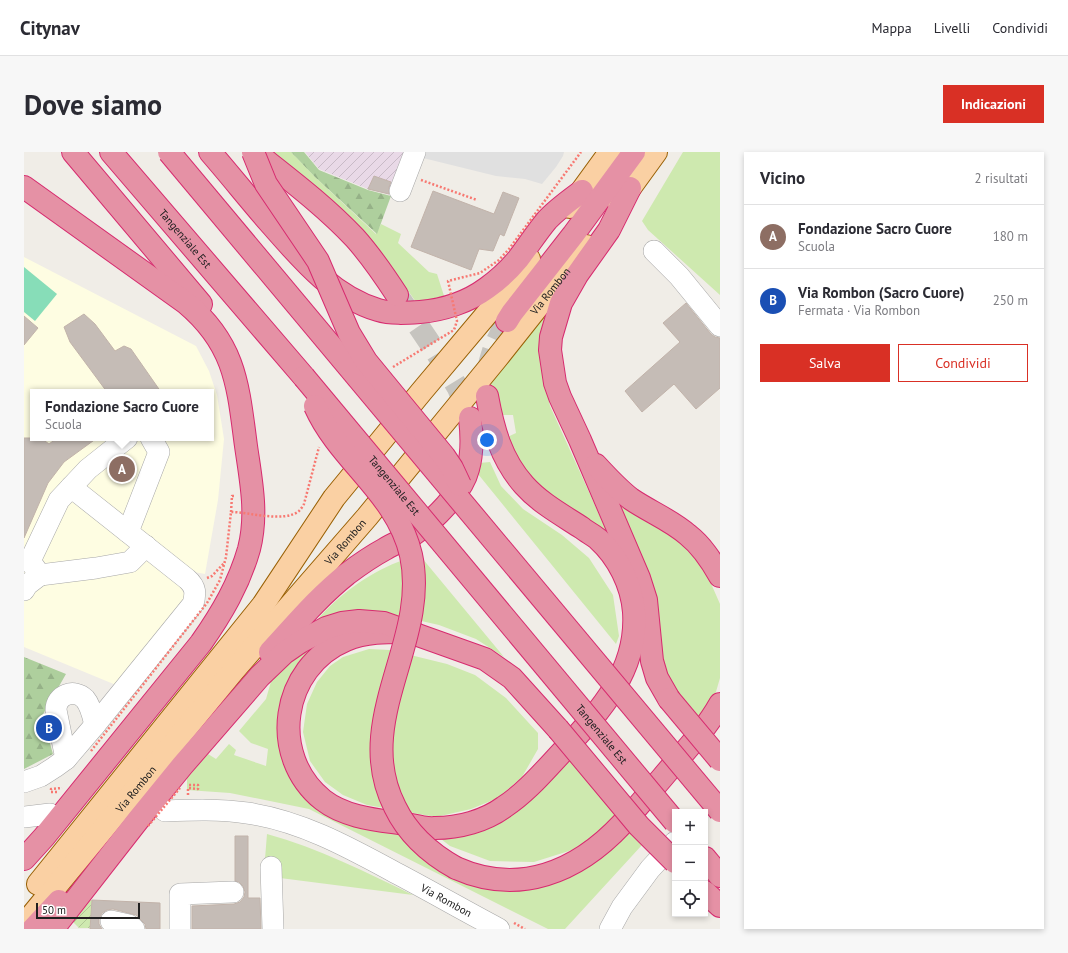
<!DOCTYPE html>
<html lang="it">
<head>
<meta charset="utf-8">
<style>
	:root { --surface:#fff; --page:#f7f7f7; --text:#2b2b33; --muted:#7c7c81; --line:#e1e1e2; --accent:#d93025 }
	body { margin:0; font-family:"PT Sans",sans-serif; background:var(--page); color:var(--text) }
	.controls { position:absolute; right:12px; bottom:12px; display:grid; overflow:hidden; border-radius:0px; box-shadow:0 2px 6px #0003 }
	.controls button { width:36px; height:36px; display:grid; place-items:center; padding:0; border:0; border-bottom:1px solid var(--line); background:var(--surface); color:var(--text); font:20px sans-serif }
	.scale { position:absolute; left:12px; bottom:10px; width:104px; box-sizing:border-box; padding-left:4px; border:2px solid #202020; border-top:0; font-size:11px; line-height:14px; white-space:nowrap; color:#202020; -webkit-text-stroke:3px #fff; paint-order:stroke }
	.you { position:absolute; left:463px; top:288px; width:14px; height:14px; margin:-10px; border:3px solid #fff; border-radius:50%; background:#1a73e8; box-shadow:0 0 0 6px #1a73e833 }
	.badge { display:grid; place-items:center; width:26px; height:26px; border-radius:50%; background:var(--accent); color:#fff; font-size:13px; font-weight:700 }
	.pin { position:absolute; translate:-50% -50%; border:2px solid #fff; box-shadow:0 1px 4px #0006 }
	.popup { position:absolute; left:6px; top:237px; width:184px; height:52px; box-sizing:border-box; display:grid; place-content:center; border-radius:0px; background:var(--surface); filter:drop-shadow(0 1px 3px #0005); font-size:13px; white-space:nowrap; color:var(--muted) }
	.popup b { font-size:15px; color:var(--text) }
	.popup::after { content:''; position:absolute; left:50%; top:100%; margin-left:-8px; border:8px solid transparent; border-top-color:var(--surface) }
	.list { margin:0; padding:0; list-style:none }
	h2 { display:flex; justify-content:space-between; align-items:center; height:52px; margin:0; padding:0 16px; font-size:17px }
	h2 small { font-size:13px; font-weight:400; color:var(--muted) }
	.list li { display:grid; grid-template-columns:26px 1fr auto; gap:12px; align-items:center; box-sizing:border-box; height:64px; padding:0 16px; border-top:1px solid var(--line) }
	.list b { display:block; font-size:15px; white-space:nowrap }
	.list p { margin:0; font-size:13px; white-space:nowrap; color:var(--muted) }
	.list em { font-size:13px; font-style:normal; color:var(--muted) }
	.actions { display:flex; gap:8px; padding:12px 16px }
	.actions a { flex:1; padding:9px 0; border:1px solid var(--accent); border-radius:0px; text-align:center; font-size:14px; color:var(--accent) }
	.actions .main { background:var(--accent); color:#fff }
	.icon { flex:none; width:22px; height:22px; fill:none; stroke:currentColor; stroke-width:2; stroke-linecap:round; stroke-linejoin:round }
	.map { position:relative; flex:none; width:696px; height:777px; overflow:hidden; border-radius:0px }
	header { display:flex; align-items:center; gap:24px; box-sizing:border-box; height:56px; padding:0 20px; background:var(--surface); border-bottom:1px solid var(--line) }
	header strong { font-size:19px }
	nav { display:flex; gap:22px; margin-inline-start:auto; font-size:14px }
	.intro { display:flex; align-items:center; justify-content:space-between; box-sizing:border-box; height:96px; padding:0 24px }
	h1 { margin:0; font-size:28px }
	.button { padding:10px 18px; border-radius:0px; background:var(--accent); color:#fff; font-size:14px; font-weight:700 }
	main { display:flex; gap:24px; padding:0 24px }
	aside { flex:1; background:var(--surface); border-radius:0px; box-shadow:0 2px 6px #0003 }
	.map>svg:first-child { display:block }
	.industrial { fill:url(#industrial-furrows) }
	.education { fill:#fefde2; fill-rule:evenodd }
	.grass { fill:#cee9af }
	.forest { fill:url(#forest-firs) }
	.garden { fill:url(#garden-furrows) }
	.pitch { fill:#87ddb8 }
	.parking { fill:#e0e0e0 }
	.building { fill:#c5bcb6; stroke:#c2b3aa }
	.lines { fill:none; stroke-linecap:round; stroke-linejoin:round }
	.highway-tunnel { stroke:#c6c4bf; stroke-width:22; stroke-dasharray:22 11; stroke-linecap:butt }
	.minor-casing { stroke:#a7a7a7; stroke-width:22 }
	.major-casing { stroke:#996004; stroke-width:24 }
	.highway-casing { stroke:#d72b6f; stroke-width:24 }
	.path { stroke:#f77972; stroke-width:2.5; stroke-dasharray:2 2; stroke-linecap:butt }
	.minor { stroke:#fff; stroke-width:21 }
	.major { stroke:#fad0a3; stroke-width:22 }
	.highway { stroke:#e591a5; stroke-width:22 }
	.highway-bridge-casing { stroke:#d72b6f; stroke-width:24; stroke-linecap:butt }
	.path-bridge { stroke:#f77972; stroke-width:2.5; stroke-dasharray:2 2; stroke-linecap:butt }
	.highway-bridge { stroke:#e591a5; stroke-width:22 }
	.labels { text-anchor:middle; dominant-baseline:central; stroke-width:3.5; stroke-linejoin:round; paint-order:stroke }
	.street-label { font-size:11px; fill:#202020; stroke:#fff }
</style>
</head>
<body>
<header>
<strong>Citynav</strong>
<nav><a>Mappa</a><a>Livelli</a><a>Condividi</a></nav>
</header>
<div class="intro"><h1>Dove siamo</h1><a class="button">Indicazioni</a></div>
<main>
<div class="map">
<svg width="696" height="777" viewBox="0 0 696 777">
	<defs>
		<pattern id="industrial-furrows" width="10" height="10" patternUnits="userSpaceOnUse"><rect width="10" height="10" fill="#e9d9e7"/><path d="M-1 1l2-2M0 10L10 0M9 11l2-2" fill="none" stroke="#c8bac6"/></pattern>
		<pattern id="forest-firs" width="22" height="20" patternUnits="userSpaceOnUse"><rect width="22" height="20" fill="#aecf9d"/><path d="M5 1l3.5 6h-7zM16 11l3.5 6h-7z" fill="#95b187"/></pattern>
		<pattern id="garden-furrows" width="10" height="10" patternUnits="userSpaceOnUse"><rect width="10" height="10" fill="#cee9af"/><path d="M-1 1l2-2M0 10L10 0M9 11l2-2" fill="none" stroke="#b1c896"/></pattern>
	</defs>
	<rect width="100%" height="100%" fill="#f0ede7"/>
	<path class="industrial" d="M281 0H382L367 43 344 37 295 17Z"/>
	<path class="education" d="M0 105 172 194 185 219 193 243 200 287 194 348 181 422 170 420 157 435 162 447 92 533 0 495ZM9 240H187V286H9Z"/>
	<path class="grass" d="M244 0H267L291 25 352 82 357 72 377 82 374 91 405 120 413 122 421 147 394 153 385 140H382Z
		M659 0H696V143L624 78 618 69Z
		M521 161 517 211 526 254 584 382 503 328 481 286 492 281 489 263H474L458 240Z
		M466 310 477 334 499 357 538 383 565 406 589 443 595 484 592 492 454 322 455 311Z
		M584 345 650 381 678 411 696 452V526L689 550 678 569 654 547 633 513Z
		M398 406 480 505 452 487 415 473 371 463 337 460 294 471 293 468C314 444 343 422 374 410 381 407 390 407 398 406Z
		M307 485 291 496 271 515 256 550V586L269 624 374 676 406 705 513 729 606 674 618 693 541 777H524L285 657 206 641 163 638V626L184 602 192 607 205 592 212 598 210 603 242 614 244 597 227 591 215 579 242 547 248 526 267 509 290 492Z
		M345 497 366 498 423 512 451 523 482 546 514 581V597L498 625 474 646 447 657 412 665 343 653 319 643 301 630 286 609 279 580 283 552 293 530 306 514 319 505Z
		M544 604 596 665 564 693 510 710 466 709 426 694 408 680 432 679Z
		M243 682C295 696 341 720 389 743L256 726V708L241 707Z"/>
	<path class="forest" d="M267 0H280L295 18 344 38 367 44 353 82 291 25Z
		M0 505 42 522 18 564 29 602 0 617Z"/>
	<path class="garden" d="M67 748H68L66 776H55L49 770Z"/>
	<path class="pitch" d="M0 115 33 142 11 169 0 160Z"/>
	<path class="parking" d="M402 0H540L539 4 532 15 518 32 501 27 472 24 399 6Z"/>
	<path class="building" d="M350 24 367 30 365 35V42L344 37Z
		M409 39 470 62 479 40 495 46 480 84 476 82 469 99 455 97 447 118 387 95Z
		M662 151 687 182 691 185 696 186V236L672 257 650 232 618 260 601 239 656 190 639 171Z
		M60 162 71 172 91 199 100 194 107 197 137 240H83L46 190 40 175Z
		M0 164 14 176 0 193Z
		M0 286H17L25 292 33 286H73L40 310 24 331 0 386Z
		M211 684H224V746H236L237 777H168V754L210 752 216 750 220 745 221 740 219 734 215 730 211 729Z
		M68 748 136 751V777H122L121 772 112 763 89 757 83 758 78 761 75 767V772L78 777H66Z"/>
	<g class="lines">
		<path class="highway-tunnel" d="M376 147 412 200 434 236 445 263
			M464 220C466 201 474 186 483 169"/>
		<g class="minor-casing">
			<g id="minor">
				<path d="M376 39 391 0"/>
				<path d="M630 99 655 124 696 174"/>
				<path d="M103 286 64 317 35 348 6 409 16 423 72 416 106 410 122 394"/>
				<path d="M104 380 135 300 127 286"/>
				<path d="M0 438 3 433 16 423"/>
				<path d="M42 607 32 558C32 543 50 536 61 547 67 554 69 565 71 573"/>
				<path d="M0 630 17 624 31 615 42 607 71 573 169 452C172 441 172 435 163 427L47 335"/>
				<path id="s1" d="M141 659C168 658 196 657 223 661 278 669 326 696 374 722 408 740 441 759 475 777"/>
				<path d="M0 665 26 662"/>
				<path d="M247 715 249 777"/>
				<path d="M87 769 105 773 110 777"/>
				<path d="M156 777V742L209 740"/>
				<path d="M586 777 598 755 626 717 651 690"/>
			</g>
		</g>
		<g class="major-casing">
			<g id="major">
				<path d="M595 51 632 0"/>
				<path d="M546 55 586 0"/>
				<path d="M14 732 239 453 310 346 398 239 467 157 505 107"/>
				<path id="s2" d="M0 773 210 518 343 365 473 206 562 94"/>
			</g>
		</g>
		<g class="highway-casing">
			<g id="highway">
				<path d="M49 0 177 152"/>
				<path id="s3" d="M87 0 280 225"/>
				<path d="M186 0C206 23 225 47 245 70 276 105 307 144 354 158 367 162 382 161 396 160 419 158 444 150 463 136 474 128 485 118 494 107 504 94 513 80 523 68 533 57 546 48 558 39"/>
				<path d="M231 0C265 27 301 54 331 86 347 104 360 123 373 143"/>
				<path d="M0 35 162 151C212 193 214 234 222 294 227 329 234 362 225 397 215 432 198 461 177 491L20 685 0 707"/>
				<path d="M606 36 585 78 553 123 537 151 527 185 526 198 531 231 536 245 556 288 615 426 622 448 628 509 633 526 645 547"/>
				<path d="M483 169 488 161 549 83 610 0"/>
				<path d="M572 313C583 325 594 337 607 347 626 360 647 368 664 383 678 394 687 408 696 424"/>
				<path d="M389 480C367 480 343 479 322 488 257 515 244 604 299 648 322 666 355 668 382 672 392 674 402 677 411 676 435 676 461 669 480 655 503 640 521 618 540 598 577 558 614 518 610 460 608 433 594 405 574 387 569 383 563 380 558 376 538 363 516 351 500 333 477 307 469 277 463 244"/>
				<path d="M246 500C271 473 294 445 323 422 335 413 348 404 361 397 370 391 381 388 390 382 410 368 438 341 444 317 449 300 448 283 446 266"/>
				<path d="M681 706 696 724"/>
				<path d="M432 716C495 744 553 720 598 672 612 657 625 641 638 626 658 602 681 579 696 552"/>
				<path d="M681 740 696 754"/>
				<path d="M9 777 35 749"/>
				<path d="M29 777 114 668 158 614 236 524 260 501 276 490 302 476 318 471 335 469 360 471 461 507 488 526 534 577"/>
			</g>
		</g>
		<path class="path" d="M397 28 453 48
			M207 360 208 344H211
			M183 426 188 424 201 410
			M33 640H27V637L38 636
			M164 643V636L174 637V633H165
			M490 771 501 777"/>
		<use href="#minor" class="minor"/>
		<use href="#major" class="major"/>
		<use href="#highway" class="highway"/>
		<g class="highway-bridge-casing">
			<g id="highway-bridge">
				<path d="M145 0 696 659"/>
				<path d="M229 0 242 32 294 109 325 181 342 209 420 304 428 316 436 333"/>
				<path id="s4" d="M280 225 651 670"/>
				<path d="M291 254C316 310 373 341 387 403 406 489 327 569 371 655 384 682 405 701 432 716"/>
				<path d="M645 547 696 608"/>
				<path d="M534 577 615 674 651 710"/>
			</g>
		</g>
		<path class="path-bridge" d="M369 215 430 178 433 169 424 129 456 121 475 108 485 97 557 0
			M67 599 183 451 196 428 202 405 207 360C225 360 260 371 275 359 277 357 279 354 280 352L295 295
			M124 674 156 636"/>
		<use href="#highway-bridge" class="highway-bridge"/>
	</g>
	<g class="labels">
		<g class="street-label">
			<text stroke="none"><textPath href="#s3" startOffset="114">Tangenziale Est</textPath></text>
			<text stroke="none"><textPath href="#s2" startOffset="824">Via Rombon</textPath></text>
			<text stroke="none"><textPath href="#s4" startOffset="141">Tangenziale Est</textPath></text>
			<text stroke="none"><textPath href="#s2" startOffset="500">Via Rombon</textPath></text>
			<text stroke="none"><textPath href="#s4" startOffset="465">Tangenziale Est</textPath></text>
			<text stroke="none"><textPath href="#s2" startOffset="176">Via Rombon</textPath></text>
			<text stroke="none"><textPath href="#s1" startOffset="301">Via Rombon</textPath></text>
		</g>
	</g>
</svg>
<div class="controls">
<button>+</button>
<button>−</button>
<button><svg class="icon" aria-label="locate" viewBox="0 0 24 24"><circle cx="12" cy="12" r="6"/><path d="M12 2v4M12 18v4M2 12h4M18 12h4"/></svg></button>
</div>
<div class="scale">50 m</div>
<div class="you"></div>
<div class="pin badge" style="left:98px;top:317px;background:#8d6e63">A</div>
<div class="popup"><b>Fondazione Sacro Cuore</b>Scuola</div>
<div class="pin badge" style="left:25px;top:576px;background:#1a4fb4">B</div>
</div>
<aside>
<h2>Vicino<small>2 risultati</small></h2>
<ul class="list">
<li><span class="badge" style="background:#8d6e63">A</span><div><b>Fondazione Sacro Cuore</b><p>Scuola</p></div><em>180 m</em></li>
<li><span class="badge" style="background:#1a4fb4">B</span><div><b>Via Rombon (Sacro Cuore)</b><p>Fermata · Via Rombon</p></div><em>250 m</em></li>
</ul>
<div class="actions"><a class="main">Salva</a><a>Condividi</a></div>
</aside>
</main>
</body>
</html>
